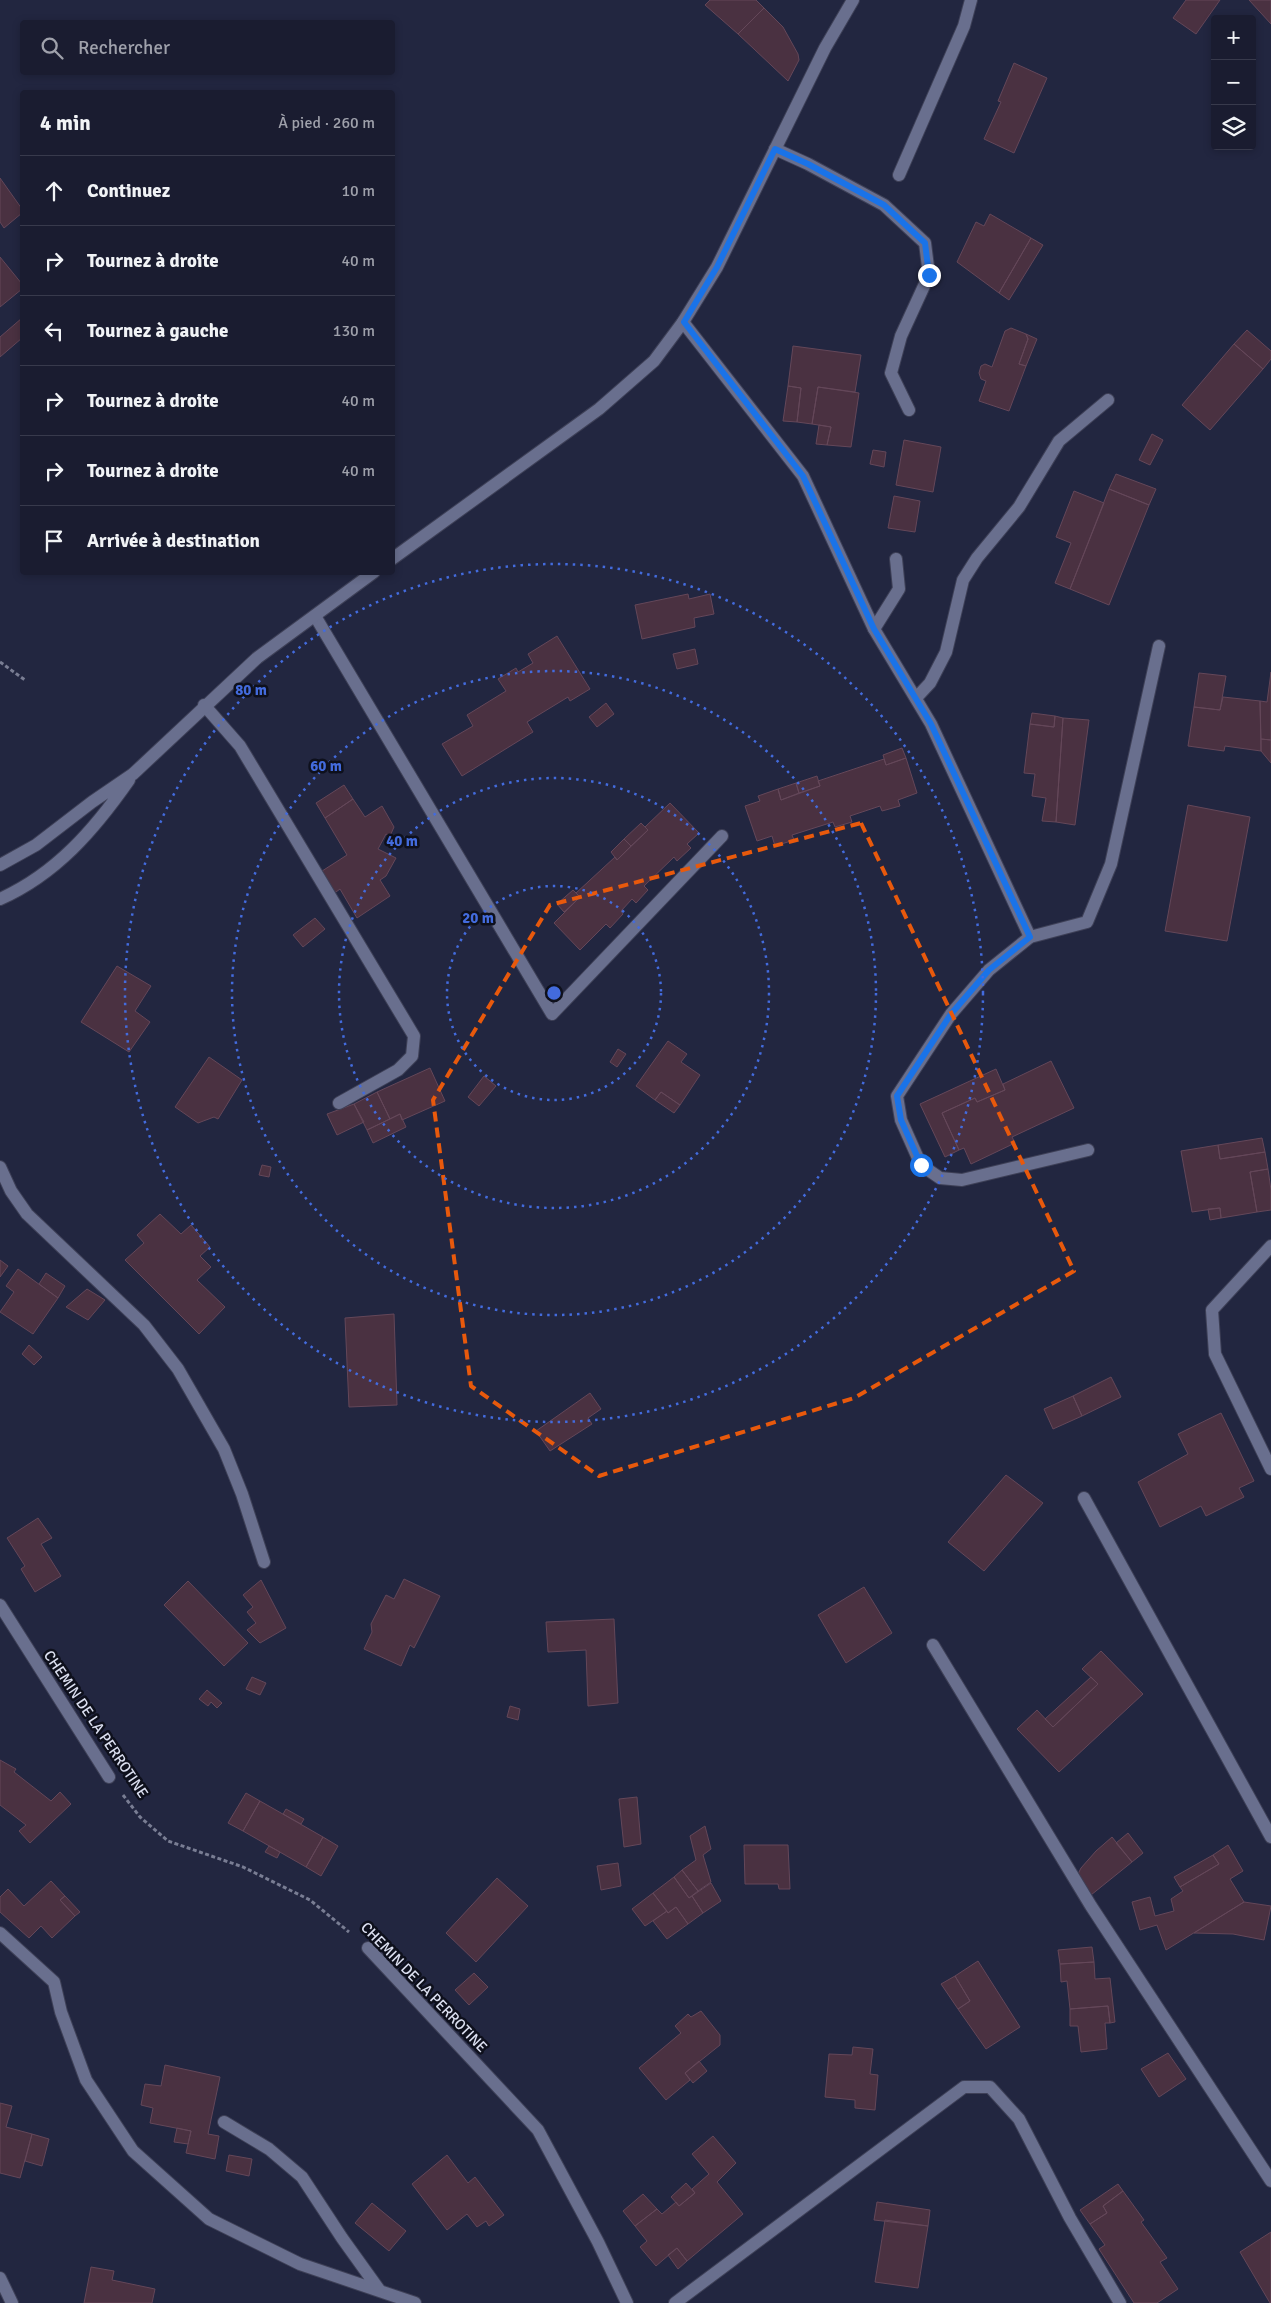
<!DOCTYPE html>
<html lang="fr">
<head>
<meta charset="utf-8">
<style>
	:root { --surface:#1a1c30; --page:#232538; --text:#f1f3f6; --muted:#9fa1ab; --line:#383a4c }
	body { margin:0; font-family:Signika,sans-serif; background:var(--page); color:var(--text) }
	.controls { position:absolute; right:15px; top:15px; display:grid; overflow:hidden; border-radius:5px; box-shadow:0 2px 8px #0003 }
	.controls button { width:45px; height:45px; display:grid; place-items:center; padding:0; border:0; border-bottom:1px solid var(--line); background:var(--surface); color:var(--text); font:25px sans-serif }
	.stop { position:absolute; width:15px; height:15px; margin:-11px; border:4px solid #1a73e8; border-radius:50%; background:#fff }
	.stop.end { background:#1a73e8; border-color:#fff; box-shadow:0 1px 5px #0008 }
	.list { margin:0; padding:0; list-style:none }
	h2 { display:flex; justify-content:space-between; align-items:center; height:65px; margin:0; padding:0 20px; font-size:21px }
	h2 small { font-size:16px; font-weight:400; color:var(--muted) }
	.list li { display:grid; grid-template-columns:32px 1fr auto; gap:15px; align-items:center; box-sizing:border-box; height:70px; padding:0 20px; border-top:1px solid var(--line) }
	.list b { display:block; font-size:19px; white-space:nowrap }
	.list em { font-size:16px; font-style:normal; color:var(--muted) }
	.icon { flex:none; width:28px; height:28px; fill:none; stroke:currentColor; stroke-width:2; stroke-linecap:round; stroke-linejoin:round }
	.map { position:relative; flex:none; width:1271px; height:2303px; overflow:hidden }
	.search { position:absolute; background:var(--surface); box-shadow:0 2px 8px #0003; left:20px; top:20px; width:375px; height:55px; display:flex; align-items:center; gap:12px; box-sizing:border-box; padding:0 18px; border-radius:5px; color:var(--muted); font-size:19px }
	.panel { position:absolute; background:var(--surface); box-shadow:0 2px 8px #0003; left:20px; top:90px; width:375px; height:485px; border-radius:5px }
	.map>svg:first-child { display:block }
	.building { fill:#4a3141; stroke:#644759 }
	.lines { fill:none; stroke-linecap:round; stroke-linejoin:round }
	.service-casing { stroke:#3e4057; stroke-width:14 }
	.minor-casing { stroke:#3e4057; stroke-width:14 }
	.tertiary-casing { stroke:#3e4057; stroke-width:14 }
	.path { stroke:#797d93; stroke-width:3; stroke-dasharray:4 2.5; stroke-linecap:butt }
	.service { stroke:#696f8e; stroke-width:12 }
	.minor { stroke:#696f8e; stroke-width:12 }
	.tertiary { stroke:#696f8e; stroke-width:12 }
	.route { stroke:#1a73e8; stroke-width:6 }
	.marked { fill:none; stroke:#e8590c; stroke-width:4; stroke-dasharray:10 6; stroke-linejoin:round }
	.ring { fill:none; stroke:#436bdd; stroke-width:2.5; stroke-dasharray:2.5 5 }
	.labels { text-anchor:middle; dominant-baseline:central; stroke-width:5; stroke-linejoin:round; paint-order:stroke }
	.street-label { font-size:15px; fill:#dce0f1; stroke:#0e101c }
	.centre { fill:#436bdd; stroke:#0e101c; stroke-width:2.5 }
	.ring-label { font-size:15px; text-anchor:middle; font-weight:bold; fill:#436bdd; stroke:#0e101c; stroke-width:5; stroke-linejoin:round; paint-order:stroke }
</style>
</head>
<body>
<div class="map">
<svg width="1271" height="2303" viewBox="0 0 1271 2303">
	<rect width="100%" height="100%" fill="#222640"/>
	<path class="building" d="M710 0H756L764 8 738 34 705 5Z
		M1186 0H1220L1196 34 1173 18Z
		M1249 0H1271V24Z
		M764 8 783 27 798 54 799 60 788 81 738 34Z
		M1014 63 1047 78 1014 153 984 139 1001 102 998 101Z
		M0 178 22 209V213L4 228 0 222Z
		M990 214 1031 238 999 293 957 262 976 222 984 226Z
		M1031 238 1043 245 1009 300 999 293Z
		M0 257 22 284V289L0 307Z
		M22 318V338L0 357V337Z
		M1011 328 1026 334 1028 339 1019 364 1026 366 1009 411 979 401 986 381 981 379 979 373 981 366 985 364 992 367 1005 331Z
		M1247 330 1271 351V359L1263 369 1234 344Z
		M1026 334 1037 339 1026 366 1019 364 1028 339Z
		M1234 344 1263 369 1210 430 1182 405Z
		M793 346 861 355 855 392 818 387 812 424 797 422 801 388 788 386Z
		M788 386 801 388 797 422 783 421Z
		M818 387 859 393 851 447 827 445 831 427 812 424Z
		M819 425 831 427 827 445 816 444Z
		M1152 434 1163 440 1150 465 1139 460Z
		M904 440 941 447 933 492 896 485Z
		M873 450 886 452 884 467 870 464Z
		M1116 474 1156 489 1149 505 1109 489Z
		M1109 489 1149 505 1109 605 1070 589Z
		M1074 491 1104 503 1070 589 1055 583 1071 543 1056 537Z
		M894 496 920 501 915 532 888 528Z
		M688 594 689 599 710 594 714 614 694 618 695 627 642 639 635 605Z
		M557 636 590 689 570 701 568 697 527 722 533 732 462 776 442 744 473 726 467 715 506 691 498 679 516 668 518 672 533 663 528 654Z
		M695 649 698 664 677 669 673 654Z
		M1271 672V740L1261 739 1260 701 1267 702Z
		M1199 673 1226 676 1220 710 1194 707Z
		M1223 697 1260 701 1261 751 1225 746 1224 751 1188 746 1194 707 1220 710Z
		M606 703 614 714 597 727 589 717Z
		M1032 713 1055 716 1054 727 1030 724Z
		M1055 716 1063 718 1056 822 1042 821 1046 798 1032 796 1035 774 1024 773 1030 724 1054 727Z
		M1063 718 1089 720 1075 825 1056 822Z
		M1261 739 1271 740V763L1261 751Z
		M902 748 906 758 886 765 883 755Z
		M906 758 917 793 898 800 900 806 882 811 880 806 850 816 852 822 835 827 833 822 792 835 794 840 775 846 772 836 757 841 745 806 760 801 758 796 778 789 781 800 820 786 818 781 884 759 886 765Z
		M817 776 820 786 799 793 796 783Z
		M796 783 799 793 781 800 778 789Z
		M344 785 353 799 325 818 316 803Z
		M353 799 365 817 382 806 394 827 390 836 386 834 378 849 396 858 386 876 380 880 390 896 357 918 340 889 332 895 319 873 347 855 325 818Z
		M670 803 699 833 687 844 691 848 677 861 674 857 644 886 648 890 636 903 632 899 621 911 623 914 610 928 606 924 580 950 554 923 580 897 576 893 615 857 617 860 648 830 645 827Z
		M1188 805 1250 817 1227 941 1165 931Z
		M641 823 648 830 631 846 624 839Z
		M624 839 631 846 617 860 611 852Z
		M573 890 580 897 564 912 557 904Z
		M315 918 325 929 303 947 293 935Z
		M117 966 151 986 135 1011 150 1022 129 1052 81 1022Z
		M668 1041 687 1054 681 1062 700 1075 680 1105 661 1092 655 1100 636 1086Z
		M618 1049 626 1054 617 1067 610 1062Z
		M209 1057 242 1080 218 1119 214 1117 198 1123 175 1107Z
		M1051 1061 1074 1108 1012 1137 1015 1143 971 1164 964 1148 959 1150 942 1113 975 1098 977 1102 1005 1090 1003 1084Z
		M430 1068 445 1101 402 1120 400 1114 390 1119 377 1092Z
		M996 1069 1005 1090 977 1102 975 1098 942 1113 959 1150 945 1157 920 1104Z
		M484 1076 496 1086 479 1106 468 1097Z
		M377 1092 390 1119 367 1130 354 1104Z
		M661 1092 680 1105 674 1113 655 1100Z
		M354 1104 364 1122 337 1135 327 1114Z
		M400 1114 406 1127 373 1143 367 1130Z
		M1262 1138 1265 1152 1220 1159 1218 1145Z
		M1218 1145 1220 1159 1265 1152 1268 1169 1250 1172 1257 1212 1221 1218 1220 1208 1192 1212 1181 1151Z
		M262 1165 271 1167 269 1177 259 1175Z
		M1268 1169 1271 1190V1210L1257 1212 1250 1172Z
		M1220 1208 1221 1218 1210 1220 1208 1209Z
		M160 1214 181 1234 191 1225 210 1247 200 1256 211 1267 197 1280 225 1307 199 1334 125 1260 144 1243 137 1235Z
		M0 1260 8 1266 0 1277Z
		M18 1269 58 1298 33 1334 0 1312 14 1292 6 1286Z
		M46 1273 65 1286 58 1298 39 1284Z
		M87 1289 105 1300 88 1320 66 1307Z
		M394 1314 397 1405 349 1407 345 1318Z
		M29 1345 42 1357 34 1365 22 1354Z
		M1111 1377 1121 1397 1082 1416 1073 1396Z
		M590 1393 601 1409 588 1418 592 1424 550 1451 536 1431Z
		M1073 1396 1082 1416 1053 1429 1044 1409Z
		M1221 1413 1254 1481 1239 1488 1244 1497 1206 1516 1201 1506 1160 1527 1138 1482 1188 1454 1178 1434Z
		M1006 1475 1043 1503 984 1571 948 1542Z
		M38 1518 52 1538 41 1544 61 1576 35 1592 21 1569 25 1566 7 1538Z
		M404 1579 440 1596 414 1648 410 1645 401 1666 364 1649 372 1632 371 1624 386 1595 394 1599Z
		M261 1580 286 1628 260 1643 247 1630 256 1623 247 1612 253 1607 243 1595Z
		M188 1581 248 1643 224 1666 164 1605Z
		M864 1587 892 1633 846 1663 818 1615Z
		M614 1619 618 1703 588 1706 586 1650 548 1652 546 1622Z
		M1101 1651 1143 1694 1059 1772 1017 1729 1037 1710 1053 1727 1098 1684 1082 1669Z
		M252 1677 266 1683 260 1695 246 1689Z
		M1091 1677 1098 1684 1053 1727 1045 1719Z
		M207 1690 222 1703 217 1708 211 1702 208 1706 199 1699Z
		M510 1706 520 1709 518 1720 507 1717Z
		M0 1760 16 1769 14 1772 51 1801 60 1792 71 1804 30 1843 19 1831 26 1825 0 1805Z
		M246 1793 260 1801 243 1831 228 1823Z
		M637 1797 641 1844 624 1847 619 1799Z
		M260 1801 323 1837 306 1867 243 1831Z
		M286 1809 304 1819 301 1824 283 1814Z
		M705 1826 711 1849 703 1855 711 1882 698 1891 682 1870 696 1860 690 1836Z
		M1128 1833 1143 1853 1132 1862 1116 1843Z
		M323 1837 338 1846 321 1876 306 1867Z
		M1112 1837 1132 1862 1091 1895 1078 1874 1081 1868 1096 1851Z
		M744 1845H788L790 1889H779L778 1884H745Z
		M1228 1845 1243 1871 1230 1879 1244 1902 1166 1950 1157 1925 1140 1930 1132 1902 1150 1897 1155 1916 1174 1911 1171 1899 1183 1891 1180 1887 1219 1864 1213 1855Z
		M269 1846 280 1852 277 1858 265 1852Z
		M1213 1855 1219 1864 1180 1887 1174 1877Z
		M618 1863 621 1886 601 1890 597 1866Z
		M682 1870 698 1891 689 1898 674 1877Z
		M674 1877 689 1898 692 1896 703 1913 688 1924 676 1907 668 1913 653 1893Z
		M497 1878 528 1906 476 1962 446 1933Z
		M51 1881 65 1896 60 1900 75 1916 52 1938 41 1926 29 1938 0 1912V1897L8 1889 24 1906Z
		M711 1883 721 1901 703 1913 692 1896Z
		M653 1893 667 1911 645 1926 632 1909Z
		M65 1896 80 1912 75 1916 60 1900Z
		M1244 1902 1271 1906 1264 1940 1233 1934 1194 1933Z
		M676 1907 688 1924 667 1939 653 1921 667 1911 668 1913Z
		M1092 1947 1094 1962 1060 1964 1058 1950Z
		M978 1961 1020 2027 986 2049 958 2009 970 2001 955 1976Z
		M1094 1962 1095 1979 1110 1978 1115 2022 1110 2023 1108 2006 1070 2009 1067 1981 1061 1982 1060 1964Z
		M474 1973 488 1987 469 2005 455 1990Z
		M955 1976 970 2001 958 2009 941 1984Z
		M1108 2006 1110 2023H1105L1107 2049 1081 2052 1078 2026H1070V2009Z
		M701 2011 720 2035V2045L685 2073 690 2080 666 2100 639 2068 681 2033 675 2026 688 2014 691 2017Z
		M853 2047 873 2049 870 2074 878 2075 875 2110 855 2108V2100L825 2097 829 2054 852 2055Z
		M1168 2053 1186 2079 1159 2097 1141 2069Z
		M699 2061 707 2071 693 2083 685 2073Z
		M165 2065 220 2077 208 2134 219 2136 215 2159 186 2153 191 2131 150 2123 153 2108 141 2105 145 2084 161 2086Z
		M0 2103 12 2106 6 2127 32 2134 20 2178 0 2173Z
		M177 2128 191 2131 188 2144 174 2142Z
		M32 2134 49 2139 42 2166 25 2161Z
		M713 2136 736 2163 717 2182 743 2214 687 2261 677 2248 656 2266 640 2247 647 2241 635 2226 657 2209 662 2214 676 2202 679 2206 695 2193 692 2189 709 2174 692 2154Z
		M229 2155 252 2159 249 2176 226 2171Z
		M447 2155 468 2183 475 2177 504 2215 489 2226 486 2221 477 2227 467 2214 447 2230 412 2184Z
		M686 2183 695 2193 679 2206 671 2197Z
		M1118 2184 1123 2191 1103 2206 1107 2213 1090 2224 1080 2210Z
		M1123 2191 1144 2220 1141 2222 1167 2258 1160 2262 1178 2289 1157 2303H1134L1099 2249 1105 2245 1090 2224 1107 2213 1103 2206Z
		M643 2194 657 2209 635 2226 623 2211Z
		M877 2202 930 2210 928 2226 874 2220Z
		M372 2203 406 2231 389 2251 355 2223Z
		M885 2220 928 2226 918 2288 875 2282Z
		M1271 2232V2303H1270L1240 2252Z
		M677 2248 687 2261 678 2269 668 2255Z
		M91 2267 114 2271 112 2280 155 2289 152 2303H84Z"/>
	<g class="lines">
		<g class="service-casing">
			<path id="service" d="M775 149 808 164 884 205 925 243 929 275 901 336 891 373 909 410
				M899 175 964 26 971 0
				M315 616 552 1014 722 836
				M874 629 899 589 896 559
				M916 698 930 683 946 652 963 580 977 558 1019 507 1059 441 1108 400
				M204 705 240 746 414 1036 412 1056 398 1070 339 1103
				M1088 1150 962 1180 940 1178 921 1165 901 1120 897 1096 951 1014 989 970 1030 937 1087 922 1111 864 1159 646
				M1271 1246 1212 1310 1215 1354 1271 1469
				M1084 1498 1271 1837
				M933 1645 1091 1906 1271 2181
				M0 1933 54 1982 61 2012 86 2080 133 2151 209 2219 300 2264 415 2303
				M224 2122 269 2149 302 2177 342 2238 380 2291
				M675 2303 964 2087H990L1019 2119 1070 2218 1120 2303"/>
		</g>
		<g class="minor-casing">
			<path id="minor" d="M683 322 803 476 874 629 931 724 1030 937
				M0 1167 11 1191 27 1214 144 1325 178 1369 224 1449 242 1494 264 1562
				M0 1605 109 1777
				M368 1948 538 2130 598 2242 627 2303
				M0 2278 12 2303"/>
		</g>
		<g class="tertiary-casing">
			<path id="tertiary" d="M392 559 599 409 654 361 683 322 717 267 825 48 853 0
				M0 865 36 845 92 802 133 774 257 658 374 572
				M0 899C56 874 94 830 129 780"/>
		</g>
		<path class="path" d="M0 662 25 680
			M123 1795 140 1817 168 1841 243 1867 310 1900 349 1932"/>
		<use href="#service" class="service"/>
		<use href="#minor" class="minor"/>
		<use href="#tertiary" class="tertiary"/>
	</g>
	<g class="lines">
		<path class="route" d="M921 1165 901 1120 897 1096 951 1014 989 970 1030 937 931 724 874 629 803 476 684 322 717 267 775 149 808 164 884 205 925 243 929 275"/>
	</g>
	<path class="marked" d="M861 823 1074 1271 854 1398 599 1476 471 1386 433 1100 550 905Z"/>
	<g class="ring">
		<circle cx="554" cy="993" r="107"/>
		<circle cx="554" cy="993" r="215"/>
		<circle cx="554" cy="993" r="322"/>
		<circle cx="554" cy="993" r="429"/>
	</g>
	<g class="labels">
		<g class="street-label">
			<text transform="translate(96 1724) rotate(56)">CHEMIN DE LA PERROTINE</text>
			<text transform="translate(424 1987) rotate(46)">CHEMIN DE LA PERROTINE</text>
		</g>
	</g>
	<circle cx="554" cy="993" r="8" class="centre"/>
	<g class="ring-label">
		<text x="251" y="695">80 m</text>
		<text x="326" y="771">60 m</text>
		<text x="402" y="846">40 m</text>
		<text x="478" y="923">20 m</text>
	</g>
</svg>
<div class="controls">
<button>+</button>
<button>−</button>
<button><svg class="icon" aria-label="layers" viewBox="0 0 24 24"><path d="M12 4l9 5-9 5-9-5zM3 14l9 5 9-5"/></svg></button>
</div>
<div class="stop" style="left:921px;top:1165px"></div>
<div class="stop end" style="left:929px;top:275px"></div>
<div class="search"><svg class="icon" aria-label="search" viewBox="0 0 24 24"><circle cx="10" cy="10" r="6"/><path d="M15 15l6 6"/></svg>Rechercher</div>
<section class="panel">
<h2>4 min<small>À pied · 260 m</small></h2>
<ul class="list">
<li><svg class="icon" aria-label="ahead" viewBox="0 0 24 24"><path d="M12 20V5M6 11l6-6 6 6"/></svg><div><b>Continuez</b></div><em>10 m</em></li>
<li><svg class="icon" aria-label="right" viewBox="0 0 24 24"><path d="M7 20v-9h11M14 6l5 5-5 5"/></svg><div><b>Tournez à droite</b></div><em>40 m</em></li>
<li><svg class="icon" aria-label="left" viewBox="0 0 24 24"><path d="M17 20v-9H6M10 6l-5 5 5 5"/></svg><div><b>Tournez à gauche</b></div><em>130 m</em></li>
<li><svg class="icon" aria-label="right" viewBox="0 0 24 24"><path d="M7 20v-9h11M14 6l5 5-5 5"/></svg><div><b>Tournez à droite</b></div><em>40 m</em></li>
<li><svg class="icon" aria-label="right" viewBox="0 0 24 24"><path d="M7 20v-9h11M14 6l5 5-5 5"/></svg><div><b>Tournez à droite</b></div><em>40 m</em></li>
<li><svg class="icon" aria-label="arrive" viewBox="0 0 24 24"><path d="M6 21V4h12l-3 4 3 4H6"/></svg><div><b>Arrivée à destination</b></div></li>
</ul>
</section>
</div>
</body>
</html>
